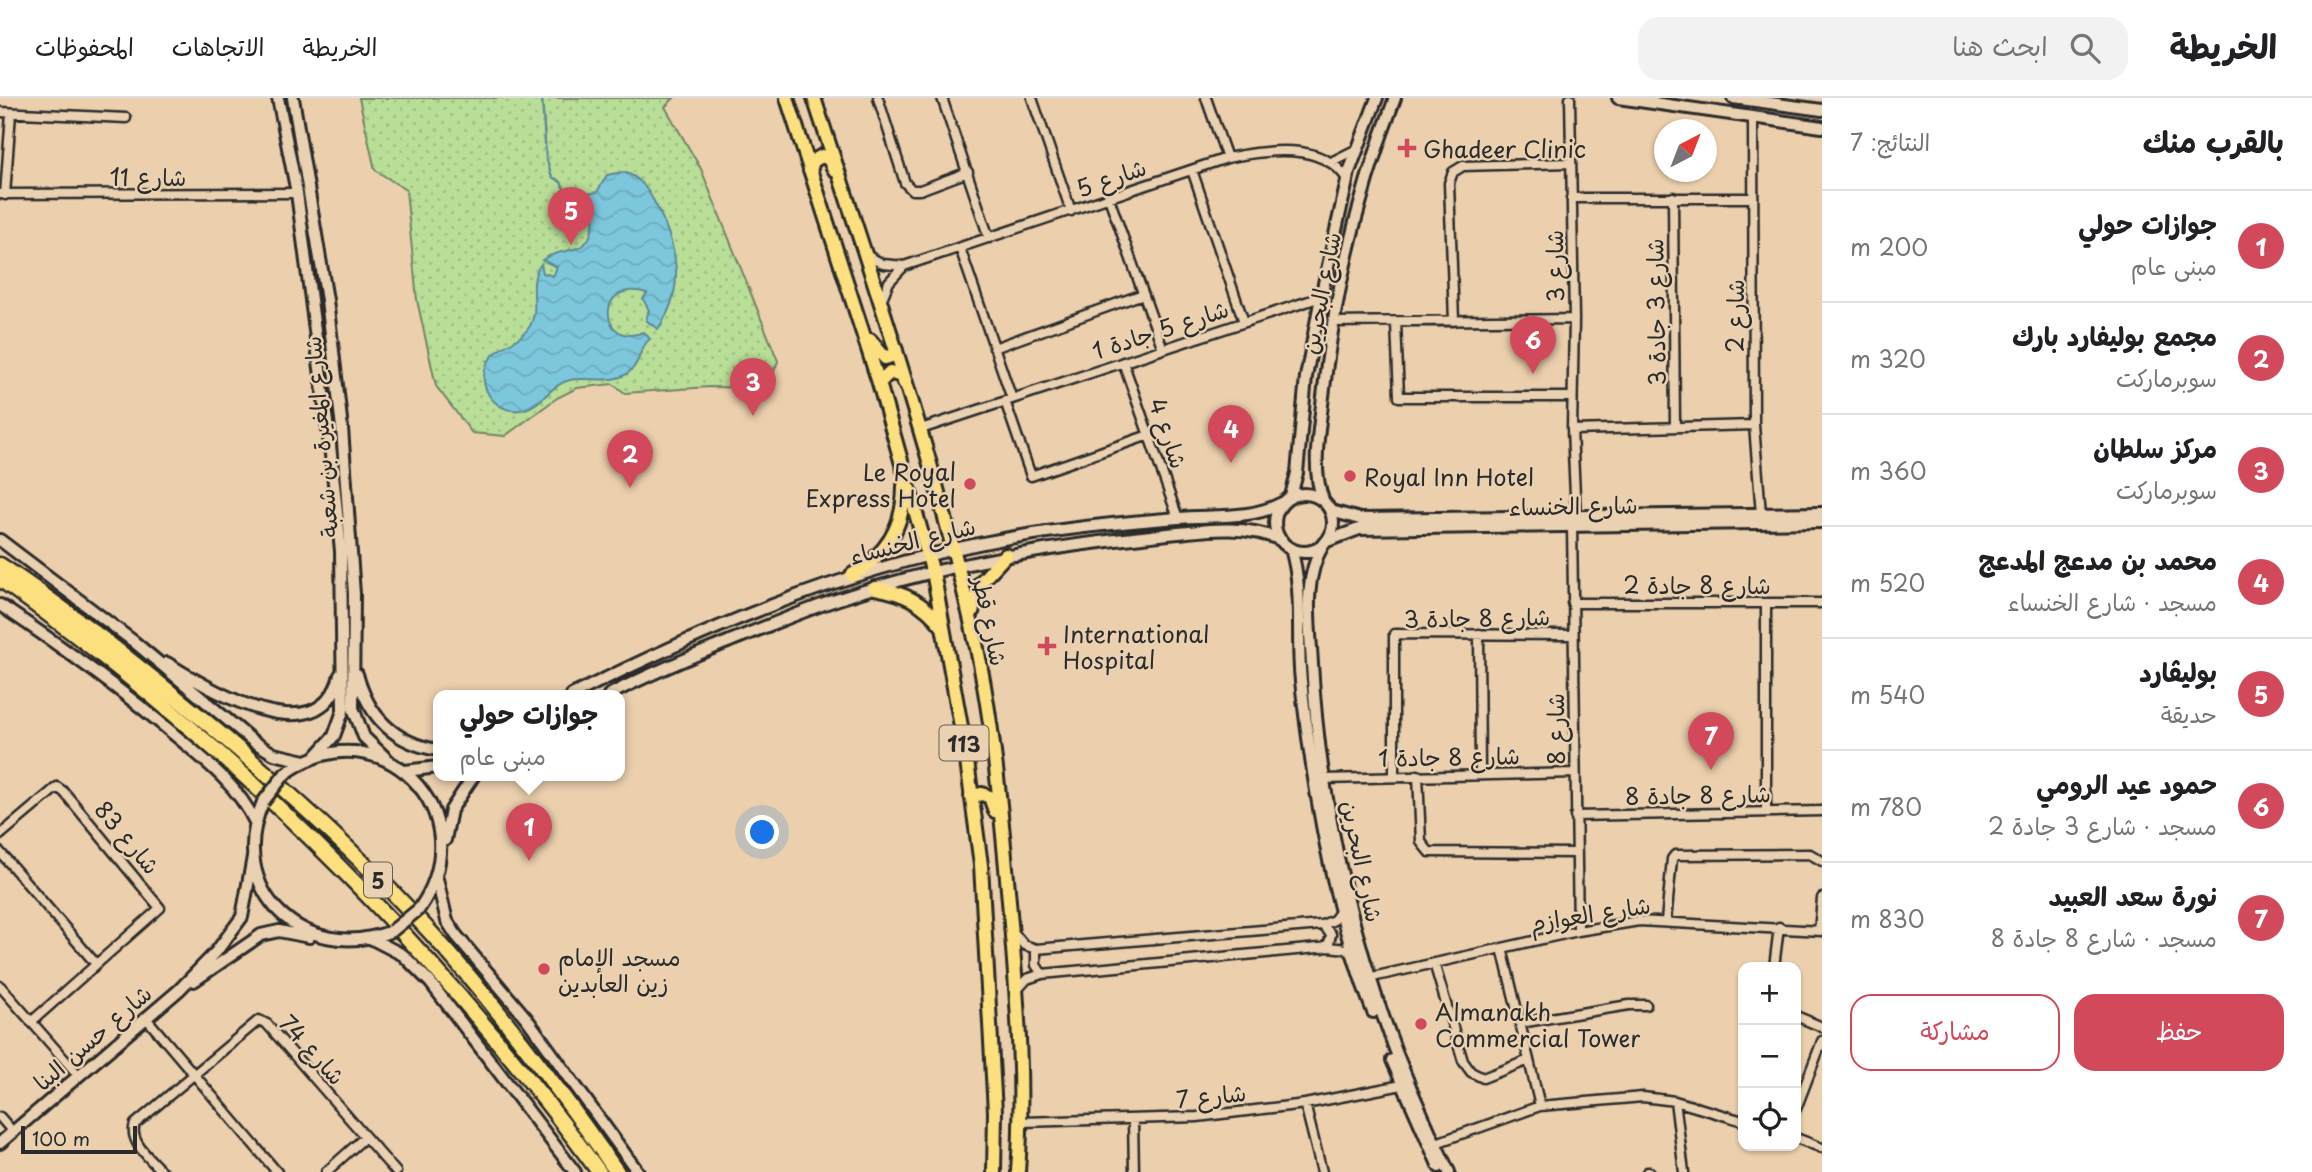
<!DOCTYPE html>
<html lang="ar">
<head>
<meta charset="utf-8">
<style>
	:root { --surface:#fff; --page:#f2f2f2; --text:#202124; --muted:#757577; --line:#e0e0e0; --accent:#d1495b }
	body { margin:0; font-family:"Playpen Sans","Playpen Sans Arabic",sans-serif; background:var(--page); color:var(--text); direction:rtl }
	.controls { position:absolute; right:21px; bottom:21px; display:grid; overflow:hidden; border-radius:14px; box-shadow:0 2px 5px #0004 }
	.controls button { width:63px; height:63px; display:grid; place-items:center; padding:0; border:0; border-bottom:2px solid var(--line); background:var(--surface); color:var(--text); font:35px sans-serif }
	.compass { position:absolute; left:1654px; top:21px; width:63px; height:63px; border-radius:50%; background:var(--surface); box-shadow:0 2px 5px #0004; rotate:42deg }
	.scale { position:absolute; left:21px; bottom:18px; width:116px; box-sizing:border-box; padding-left:7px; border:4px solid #2b2b2b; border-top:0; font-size:19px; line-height:24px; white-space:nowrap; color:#2b2b2b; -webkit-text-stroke:5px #ead1b2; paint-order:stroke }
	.you { position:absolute; left:763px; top:735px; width:24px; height:24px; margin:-18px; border:5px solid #fff; border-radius:50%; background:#1a73e8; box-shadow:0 0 0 10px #1a73e833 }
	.badge { display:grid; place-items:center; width:46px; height:46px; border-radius:50%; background:var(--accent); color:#fff; font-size:23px; font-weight:700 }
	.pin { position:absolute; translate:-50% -58px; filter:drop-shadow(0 2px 4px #0008) }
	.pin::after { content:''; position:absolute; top:37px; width:24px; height:21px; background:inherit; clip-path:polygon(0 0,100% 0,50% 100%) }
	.popup { position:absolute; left:433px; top:592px; width:192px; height:91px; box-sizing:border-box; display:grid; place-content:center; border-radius:14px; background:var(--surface); filter:drop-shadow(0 2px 5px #0005); font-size:23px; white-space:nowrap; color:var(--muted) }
	.popup b { font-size:26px; color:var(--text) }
	.popup::after { content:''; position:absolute; left:50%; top:100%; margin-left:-14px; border:14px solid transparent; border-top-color:var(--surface) }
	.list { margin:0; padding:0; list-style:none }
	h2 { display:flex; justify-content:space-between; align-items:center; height:91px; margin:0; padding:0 28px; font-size:30px }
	h2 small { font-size:23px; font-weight:400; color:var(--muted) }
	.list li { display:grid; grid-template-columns:46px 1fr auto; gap:21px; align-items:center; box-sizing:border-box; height:112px; padding:0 28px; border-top:2px solid var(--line) }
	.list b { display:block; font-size:26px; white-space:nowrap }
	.list p { margin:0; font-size:23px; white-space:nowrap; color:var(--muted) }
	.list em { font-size:23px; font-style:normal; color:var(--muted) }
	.actions { display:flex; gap:14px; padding:21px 28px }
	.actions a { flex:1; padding:16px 0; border:2px solid var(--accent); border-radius:21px; text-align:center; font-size:24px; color:var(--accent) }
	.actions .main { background:var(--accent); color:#fff }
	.icon { flex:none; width:38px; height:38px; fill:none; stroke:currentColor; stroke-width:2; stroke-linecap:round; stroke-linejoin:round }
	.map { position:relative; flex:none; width:1822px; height:1074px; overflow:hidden; direction:ltr }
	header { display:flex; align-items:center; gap:42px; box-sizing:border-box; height:98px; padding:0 35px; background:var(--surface); border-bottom:2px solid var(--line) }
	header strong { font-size:33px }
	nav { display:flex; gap:38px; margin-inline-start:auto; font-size:24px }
	.search { width:490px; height:63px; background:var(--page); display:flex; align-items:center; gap:18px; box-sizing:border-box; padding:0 24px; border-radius:21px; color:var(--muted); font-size:26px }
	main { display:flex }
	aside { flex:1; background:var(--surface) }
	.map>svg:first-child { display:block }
	.park { fill:url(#park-dots); stroke:#728462; stroke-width:2 }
	.water { fill:url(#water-waves); stroke:#5c8995; stroke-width:2 }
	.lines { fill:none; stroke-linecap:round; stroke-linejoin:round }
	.stream { stroke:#5c8995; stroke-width:2.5 }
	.street-casing { stroke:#2b2b2b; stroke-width:13 }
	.secondary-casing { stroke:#2b2b2b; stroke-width:16 }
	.primary-casing { stroke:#2b2b2b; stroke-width:18 }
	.highway-casing { stroke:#2b2b2b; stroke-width:19 }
	.street { stroke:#ead1b2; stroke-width:8 }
	.secondary { stroke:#ead1b2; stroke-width:10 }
	.primary { stroke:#fce080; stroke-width:12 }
	.highway { stroke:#fce080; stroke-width:14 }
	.secondary-bridge-casing { stroke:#2b2b2b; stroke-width:16; stroke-linecap:butt }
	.secondary-bridge { stroke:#ead1b2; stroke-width:10 }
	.poi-dot { fill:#d1495b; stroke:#ead1b2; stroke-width:2.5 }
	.labels { text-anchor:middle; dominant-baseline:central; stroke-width:5; stroke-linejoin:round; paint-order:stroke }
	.shield { fill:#ead1b2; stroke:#645d54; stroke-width:2 }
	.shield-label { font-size:21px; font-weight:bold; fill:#2b2b2b }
	.poi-label { font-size:23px; fill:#2b2b2b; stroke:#ead1b2; text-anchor:start }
	.street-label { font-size:23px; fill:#2b2b2b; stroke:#ead1b2 }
</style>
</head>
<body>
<header>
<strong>الخريطة</strong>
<div class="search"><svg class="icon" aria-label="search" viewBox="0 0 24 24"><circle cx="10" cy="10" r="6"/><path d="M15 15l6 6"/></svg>ابحث هنا</div>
<nav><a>الخريطة</a><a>الاتجاهات</a><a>المحفوظات</a></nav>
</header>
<main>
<aside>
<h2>بالقرب منك<small>النتائج: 7</small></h2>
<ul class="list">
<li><span class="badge">1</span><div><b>جوازات حولي</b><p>مبنى عام</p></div><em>200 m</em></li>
<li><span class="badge">2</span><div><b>مجمع بوليفارد بارك</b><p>سوبرماركت</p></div><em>320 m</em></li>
<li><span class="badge">3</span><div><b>مركز سلطان</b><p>سوبرماركت</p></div><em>360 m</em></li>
<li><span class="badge">4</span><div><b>محمد بن مدعج المدعج</b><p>مسجد · شارع الخنساء</p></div><em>520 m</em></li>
<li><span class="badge">5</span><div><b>بوليڤارد</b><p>حديقة</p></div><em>540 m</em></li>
<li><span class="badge">6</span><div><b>حمود عيد الرومي</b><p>مسجد · شارع 3 جادة 2</p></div><em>780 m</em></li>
<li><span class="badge">7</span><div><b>نورة سعد العبيد</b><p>مسجد · شارع 8 جادة 8</p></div><em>830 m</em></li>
</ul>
<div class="actions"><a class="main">حفظ</a><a>مشاركة</a></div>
</aside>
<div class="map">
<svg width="1822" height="1074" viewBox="0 0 1822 1074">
	<defs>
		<pattern id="park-dots" width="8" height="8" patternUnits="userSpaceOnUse" patternTransform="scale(1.75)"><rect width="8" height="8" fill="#b9de98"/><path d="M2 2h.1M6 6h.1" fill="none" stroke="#9fbf83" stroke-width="1.8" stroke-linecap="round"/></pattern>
		<pattern id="water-waves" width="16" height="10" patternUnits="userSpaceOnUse" patternTransform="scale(1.75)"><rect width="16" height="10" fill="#7dc7dc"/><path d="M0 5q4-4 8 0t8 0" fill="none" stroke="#6cabbd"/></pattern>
	</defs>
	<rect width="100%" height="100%" fill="#ecd0ae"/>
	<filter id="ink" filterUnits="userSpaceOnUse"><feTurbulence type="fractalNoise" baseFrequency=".0143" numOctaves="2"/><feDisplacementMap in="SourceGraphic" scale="14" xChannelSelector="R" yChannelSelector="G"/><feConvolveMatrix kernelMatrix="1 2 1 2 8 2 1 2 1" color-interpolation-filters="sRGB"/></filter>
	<g filter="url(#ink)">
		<path class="park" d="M359 0H674L665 9 701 71 778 263 768 290 709 289 625 295 613 286 577 290 557 300 505 338 472 335 436 288 417 202 406 92 375 72Z"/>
		<path class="water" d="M623 74C640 78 648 92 656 107 677 148 687 190 658 231L646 222 649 212 643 201 647 195C594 179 599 252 644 234L650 241C639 248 641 266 628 275 612 287 588 278 570 282 551 286 543 306 525 311 499 319 475 291 487 266 496 247 519 246 530 228 541 208 526 185 541 166L543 175 553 178 557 169 542 162C566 145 591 163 594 119L582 97 597 94 607 77Z"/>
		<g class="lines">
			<path class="stream" d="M542 0 546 59 552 79 561 84 564 91 582 99"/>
			<g class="street-casing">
				<path id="street" d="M878 0 905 85 912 92H920L968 74
					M942 0 989 140
					M1032 0 1071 113
					M1206 0 1227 60
					M1570 0 1574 221 1572 332 1576 419
					M0 14 126 20
					M1753 20 1754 327 1761 416
					M1333 63 1357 51
					M1192 72 1244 224
					M0 96 297 95
					M5 97 11 15
					M1673 99 1675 328
					M1109 100 1163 251
					M1571 100H1752
					M960 150 1012 301
					M866 157 883 166 904 168 1227 60C1266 52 1322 43 1347 81
					M881 203 889 184 904 168
					M1454 223 1449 85 1453 74 1463 68 1571 65
					M1334 224 1574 221
					M1396 224 1399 299H1571
					M994 250 1143 196
					M1123 264 1178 420
					M1005 303 1031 378 1149 337
					M921 331 1321 199
					M1572 332 1754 327
					M1572 428 1578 833
					M1572 505H1822
					M1479 536 1480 676
					M1418 677 1421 744 1429 754 1576 755
					M1394 678V536L1573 537
					M1324 681 1574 675
					M1766 713V505
					M1575 718 1822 713
					M0 737 57 689 64 694 160 810 31 924
					M0 754 96 866
					M1666 823 1672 761 1675 757 1810 756 1822 763
					M1322 827 1331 836 1329 845 1323 850
					M1819 833 1822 800
					M1013 834 1024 847 1036 851 1322 827 1334 822 1340 814
					M1502 850 1540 1008
					M1036 851V867L1042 876
					M1434 865 1463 963 1471 974 1483 980 1529 962
					M1774 869 1779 829
					M1368 880 1578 833 1639 823 1822 833
					M0 888 79 978
					M1017 892 1027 881 1042 876 1329 849 1346 851 1352 856
					M1796 918 1822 929
					M146 920 277 1074
					M1520 925 1629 907H1646
					M1675 1003 1684 1074
					M1305 1006 1322 1074
					M1796 1011 1822 943
					M0 1019 13 1034
					M1133 1022 1134 1074
					M1022 1024 1197 1019 1305 1006 1402 987
					M1796 1040 1822 1050
					M1436 1045 1540 1008 1643 999 1675 1003 1743 1023
					M162 1074C151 1061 128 1044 135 1026L259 922 267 926 396 1074
					M326 1074 364 1040
					M1647 1074H1650"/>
			</g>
			<g class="secondary-casing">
				<path id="secondary" d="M278 0 297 95 330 347 341 453 343 613 334 638 315 659
					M293 0 327 202 342 330 354 496 353 610 364 639 390 664
					M1618 0 1822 29
					M1733 0 1822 12
					M1275 425a29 29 0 1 1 58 0a29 29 0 1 1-58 0Z
					M1291 398 1297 375 1306 279 1321 199 1349 74 1377 0
					M1323 402C1312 371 1318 340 1322 307 1333 203 1357 98 1395 0
					M1331 413 1360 421 1822 415
					M0 442 133 543 254 644 274 656 305 663
					M1327 443 1359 431 1822 424
					M1323 447C1302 483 1310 526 1312 566 1322 743 1370 915 1449 1074
					M1291 451C1304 494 1296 539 1301 583 1313 691 1333 813 1373 914
					M0 507C61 548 120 590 176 638 207 664 237 687 255 724
					M167 565C208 591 320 659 340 577
					M357 576C368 618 394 645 438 652
					M572 597C704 531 837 474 983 445 1047 432 1113 425 1178 420 1212 417 1251 422 1282 405
					M609 597C648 576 689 560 730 543 766 529 802 513 839 501 940 467 1045 449 1151 438 1193 434 1244 423 1282 443
					M405 673 438 669
					M285 676C378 606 487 715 419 811
					M263 704C224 793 305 867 392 833
					M445 742 451 712 474 677
					M437 781 447 823 456 837 527 921 638 1074
					M372 841 403 857 430 884 575 1074
					M194 883 261 837 279 833 309 839
					M1392 962 1439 1069
					M0 1045 179 892 216 854 242 819 253 759"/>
			</g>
			<g class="primary-casing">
				<path id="primary" d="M787 0 879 285 934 479 966 656 981 767 995 1014 994 1074
					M814 0C870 172 929 343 970 519 994 619 1002 723 1011 826 1018 909 1024 990 1018 1074
					M810 73 813 63 822 58 829 61 834 71
					M870 242 885 260 894 257 896 252
					M879 285 890 274 901 278 905 286
					M852 477C887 456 904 429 904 388
					M875 490C905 495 924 505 942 528
					M972 514 980 485 1006 457
					M971 698 982 696 990 699 995 713"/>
			</g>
			<g class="highway-casing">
				<path id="highway" d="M0 467C74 516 143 572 211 628 288 693 364 761 431 835 499 910 560 992 617 1074
					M0 481C233 647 431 843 599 1074"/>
			</g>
			<use href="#street" class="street"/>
			<use href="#secondary" class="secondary"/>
			<use href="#primary" class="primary"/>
			<use href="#highway" class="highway"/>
			<g class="secondary-bridge-casing">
				<path id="secondary-bridge" d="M263 704 285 676
					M392 833 419 811"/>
			</g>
			<use href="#secondary-bridge" class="secondary-bridge"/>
		</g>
	</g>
	<g class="poi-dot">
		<path d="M1403.5 39.5h7v7h7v7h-7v7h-7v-7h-7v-7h7z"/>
		<circle cx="1350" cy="378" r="7"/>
		<circle cx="970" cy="386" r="7"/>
		<path d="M1043.5 537.5h7v7h7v7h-7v7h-7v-7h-7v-7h7z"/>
		<circle cx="544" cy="871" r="7"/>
		<circle cx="1421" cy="926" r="7"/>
	</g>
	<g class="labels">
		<g class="shield">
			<rect x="939.5" y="627.5" width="49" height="35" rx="5"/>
			<rect x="364" y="764.5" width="28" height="35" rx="5"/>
		</g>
		<g class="shield-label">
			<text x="964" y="645">113</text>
			<text x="378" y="782">5</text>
		</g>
		<g class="poi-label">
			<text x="1423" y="50">Ghadeer Clinic</text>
			<text x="956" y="373" text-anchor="end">Le Royal<tspan x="956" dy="26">Express Hotel</tspan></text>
			<text x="1364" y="378">Royal Inn Hotel</text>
			<text x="1063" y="535">International<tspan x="1063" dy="26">Hospital</tspan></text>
			<text x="558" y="858">مسجد الإمام<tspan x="558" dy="26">زين العابدين</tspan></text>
			<text x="1435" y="913">Almanakh<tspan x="1435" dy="26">Commercial Tower</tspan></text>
		</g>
		<g class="street-label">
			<text x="148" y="78">شارع 11</text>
			<text transform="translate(1111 79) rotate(-19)">شارع 5</text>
			<text transform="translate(1554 168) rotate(-91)">شارع 3</text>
			<text transform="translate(1320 195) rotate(-79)">شارع البحرين</text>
			<text transform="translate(1655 214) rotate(-91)">شارع 3 جادة 3</text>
			<text transform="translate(1734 218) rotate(-90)">شارع 2</text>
			<text transform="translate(1160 231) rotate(-18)">شارع 5 جادة 1</text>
			<text transform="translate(1169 335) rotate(71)">شارع 4</text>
			<text transform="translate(320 339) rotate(-95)">شارع المغيرة بن شعبة</text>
			<text transform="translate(1573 407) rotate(-1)">شارع الخنساء</text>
			<text transform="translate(912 442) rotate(-14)">شارع الخنساء</text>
			<text x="1697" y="486">شارع 8 جادة 2</text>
			<text transform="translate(1477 519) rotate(-1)">شارع 8 جادة 3</text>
			<text transform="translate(991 523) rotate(78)">شارع قطر</text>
			<text transform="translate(1555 631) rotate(-91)">شارع 8</text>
			<text transform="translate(1449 658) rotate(-1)">شارع 8 جادة 1</text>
			<text transform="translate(1698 696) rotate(-1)">شارع 8 جادة 8</text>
			<text transform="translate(128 739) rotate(50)">شارع 83</text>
			<text transform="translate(1363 763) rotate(78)">شارع البحرين</text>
			<text transform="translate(1590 815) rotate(-9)">شارع العوازم</text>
			<text transform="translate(92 939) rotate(-41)">شارع حسن البنا</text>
			<text transform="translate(313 951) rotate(48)">شارع 74</text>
			<text transform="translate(1211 997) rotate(-6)">شارع 7</text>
		</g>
	</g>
</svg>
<div class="controls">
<button>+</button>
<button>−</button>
<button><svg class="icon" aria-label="locate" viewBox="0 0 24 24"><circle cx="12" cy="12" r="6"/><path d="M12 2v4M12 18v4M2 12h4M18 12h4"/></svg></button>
</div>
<svg class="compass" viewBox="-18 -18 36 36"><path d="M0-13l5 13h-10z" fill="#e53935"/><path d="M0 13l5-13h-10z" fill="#757577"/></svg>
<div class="scale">100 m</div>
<div class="you"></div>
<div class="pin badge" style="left:529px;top:763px">1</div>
<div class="popup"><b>جوازات حولي</b>مبنى عام</div>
<div class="pin badge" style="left:630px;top:390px">2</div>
<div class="pin badge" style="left:753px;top:318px">3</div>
<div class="pin badge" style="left:1231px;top:365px">4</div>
<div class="pin badge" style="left:571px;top:147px">5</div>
<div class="pin badge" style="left:1533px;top:276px">6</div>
<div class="pin badge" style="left:1711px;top:672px">7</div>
</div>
</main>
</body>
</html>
